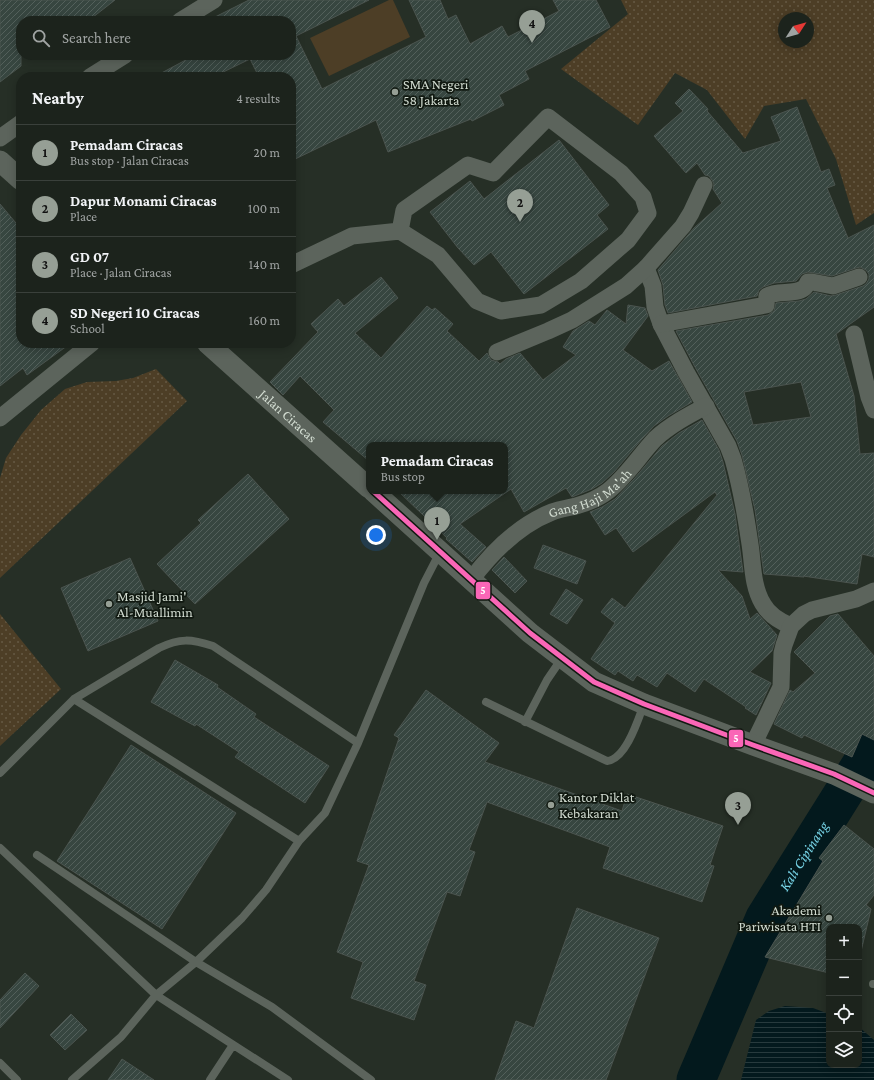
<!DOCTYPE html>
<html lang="en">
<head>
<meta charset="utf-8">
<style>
	:root { --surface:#1c231c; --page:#292f29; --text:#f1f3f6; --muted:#a0a4a3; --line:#3a403b; --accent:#969f95 }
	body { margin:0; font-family:"Crimson Pro",serif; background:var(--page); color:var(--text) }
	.controls { position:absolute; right:12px; bottom:12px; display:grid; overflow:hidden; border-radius:8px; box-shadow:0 2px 10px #0003 }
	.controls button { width:36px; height:36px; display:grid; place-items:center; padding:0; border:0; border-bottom:1px solid var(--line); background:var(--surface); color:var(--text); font:20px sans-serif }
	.compass { position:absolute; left:778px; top:12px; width:36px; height:36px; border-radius:50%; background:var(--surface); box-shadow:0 2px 10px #0003; rotate:54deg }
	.you { position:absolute; left:376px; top:535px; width:14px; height:14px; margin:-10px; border:3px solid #fff; border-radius:50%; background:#1a73e8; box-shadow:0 0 0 6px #1a73e833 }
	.badge { display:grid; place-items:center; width:26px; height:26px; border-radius:50%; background:var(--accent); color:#111; font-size:13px; font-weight:700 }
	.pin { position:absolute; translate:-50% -33px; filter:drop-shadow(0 1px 2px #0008) }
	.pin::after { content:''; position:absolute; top:21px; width:14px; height:12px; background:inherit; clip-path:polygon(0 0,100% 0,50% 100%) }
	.popup { position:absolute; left:366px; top:442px; width:142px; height:52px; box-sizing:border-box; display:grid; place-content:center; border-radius:8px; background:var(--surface); filter:drop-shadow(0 1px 3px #0005); font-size:13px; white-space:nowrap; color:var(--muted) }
	.popup b { font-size:15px; color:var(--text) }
	.popup::after { content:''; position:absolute; left:50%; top:100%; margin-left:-8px; border:8px solid transparent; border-top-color:var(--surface) }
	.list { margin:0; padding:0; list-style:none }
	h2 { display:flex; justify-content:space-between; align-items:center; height:52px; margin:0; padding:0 16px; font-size:17px }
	h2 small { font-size:13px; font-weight:400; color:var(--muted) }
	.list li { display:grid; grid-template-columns:26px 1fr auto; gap:12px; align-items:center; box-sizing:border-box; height:56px; padding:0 16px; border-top:1px solid var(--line) }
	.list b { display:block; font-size:15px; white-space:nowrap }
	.list p { margin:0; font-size:13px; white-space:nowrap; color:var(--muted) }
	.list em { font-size:13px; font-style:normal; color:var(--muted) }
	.icon { flex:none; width:22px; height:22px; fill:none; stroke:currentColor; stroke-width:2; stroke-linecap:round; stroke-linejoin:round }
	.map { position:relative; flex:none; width:874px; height:1080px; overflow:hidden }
	.search { position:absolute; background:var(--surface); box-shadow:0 2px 10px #0003; left:16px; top:16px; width:280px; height:44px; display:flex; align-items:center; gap:10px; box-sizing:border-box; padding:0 14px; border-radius:16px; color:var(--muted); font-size:15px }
	.panel { position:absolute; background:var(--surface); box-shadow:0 2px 10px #0003; left:16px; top:72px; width:280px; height:276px; border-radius:16px }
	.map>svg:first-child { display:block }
	.grass { fill:url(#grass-dots); fill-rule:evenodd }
	.green { fill:#4d3e26 }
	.water { fill:url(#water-rules) }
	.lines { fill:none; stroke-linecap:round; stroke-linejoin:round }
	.river { stroke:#03191d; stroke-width:39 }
	.building { fill:url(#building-hatch); stroke:#4b544f; fill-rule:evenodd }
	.service { stroke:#5c645c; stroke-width:8 }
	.minor { stroke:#5c645c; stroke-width:17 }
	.tertiary { stroke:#5c645c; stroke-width:21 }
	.bus-1-casing { stroke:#111911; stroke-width:8 }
	.bus-1 { stroke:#fa66b7; stroke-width:5 }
	.poi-dot { fill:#969f95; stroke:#111911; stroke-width:1.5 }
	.labels { text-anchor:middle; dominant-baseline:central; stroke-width:3.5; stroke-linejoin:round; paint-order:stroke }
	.poi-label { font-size:14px; fill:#d2dcd1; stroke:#111911; text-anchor:start }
	.street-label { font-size:14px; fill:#d2dcd1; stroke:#111911 }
	.water-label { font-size:15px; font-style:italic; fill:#75d1e4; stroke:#111911 }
	.line-badge { stroke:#111911; stroke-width:1.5 }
	.badge-label { font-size:11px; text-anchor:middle; font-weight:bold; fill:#fff }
</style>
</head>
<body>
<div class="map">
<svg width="874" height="1080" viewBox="0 0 874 1080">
	<defs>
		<pattern id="grass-dots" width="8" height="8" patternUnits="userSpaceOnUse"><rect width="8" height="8" fill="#4d3e26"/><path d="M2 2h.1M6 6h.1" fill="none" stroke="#665944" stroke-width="1.8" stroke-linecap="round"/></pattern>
		<pattern id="water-rules" width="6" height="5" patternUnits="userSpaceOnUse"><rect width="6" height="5" fill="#03191d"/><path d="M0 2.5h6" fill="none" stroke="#273a3d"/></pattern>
		<pattern id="building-hatch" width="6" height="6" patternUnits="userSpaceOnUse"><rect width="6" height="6" fill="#374640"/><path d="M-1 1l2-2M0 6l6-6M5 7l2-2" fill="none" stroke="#53605b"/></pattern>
	</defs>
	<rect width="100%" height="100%" fill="#262f26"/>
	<path class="grass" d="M621 0H874V213L856 225 836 159 806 99 764 106 745 139 707 90 675 73 638 125 561 69 628 14ZM784 18H808V42H784Z
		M156 369 187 401 0 578V478L6 458 21 435 41 410 65 389 87 382 116 381 133 378Z
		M0 614 61 689 0 746Z"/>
	<path class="green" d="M389 0H393L410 37 329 76 310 38Z"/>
	<path class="water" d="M785 1006 813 1008 829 1014V1065H859V1027L874 1040V1080H741L756 1020 769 1011Z"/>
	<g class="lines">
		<path class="river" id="s1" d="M696 1080 765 918 864 760 874 749"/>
	</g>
	<path class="building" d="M0 0H115L88 21H21V66L0 82Z
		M249 0H369L296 36 322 89 426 37 409 0H440L448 19 456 15 470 44 502 26 508 37 559 11 553 0H596L610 27 525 71 529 79 499 95 504 105 472 121 471 119 388 152 376 120 291 161V77H259L250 59 213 77H154L195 55H291V21H207Z
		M689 89 708 109 707 111 743 153 781 141 771 117 797 107 821 172 829 169 835 185 827 188 848 238 874 225V307L836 334 854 396 860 454 874 453V557L862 554 857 584 803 576 804 577 764 574 755 510 742 455 737 441 695 367 676 331 768 315 774 311 776 303 799 301 806 299 814 292 831 296 836 295 863 286 866 284 869 279V274L866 270 860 267 856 268 832 276 808 272 802 274 796 281 774 283 763 287 759 290 757 296 668 313 665 305 663 285 658 270 694 228 722 203 713 189 714 184 712 180 709 176 705 175 697 163 686 173 654 136 683 111 675 103ZM801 382 811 417 753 425 744 392Z
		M559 140 609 205 597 215 608 229 524 294 491 252 474 265 458 248 430 212 470 181 484 199Z
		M0 204 21 229V343H71L27 375 23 368 0 386Z
		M381 277 398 298 355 333 381 358 427 306 432 310 435 308 453 324 447 331 479 361 487 353 491 360 498 362 500 364 506 359 520 353 543 380 576 355 563 347 573 331 589 321 595 325 607 310 626 324 628 305 645 308 648 316 623 350 652 371 669 361 692 402 668 416 654 426 642 439 614 472 602 483 592 489 572 497 566 488 524 512 511 489 460 524 486 547 472 562 446 539 447 538 398 491H505V445H369V461L323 422 334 410 300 376 283 395 270 382 318 332 311 324 338 299 344 306Z
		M702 420 719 450 723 462 735 514 743 572 718 570 742 596 750 619 757 613 777 635 772 651 750 672 771 683 756 715 745 708 746 707 704 679 695 692 667 673 657 687 637 675 633 681 618 671 615 675 591 659 615 623 601 612 612 598 625 608 717 495 715 492 633 552 616 528 605 535 590 512 602 507 615 499 634 479 662 446 679 433Z
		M248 474 289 519 195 604 157 564 201 523 198 520Z
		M543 545 586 561 577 584 534 568Z
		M504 557 527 581 515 593 492 570Z
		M130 558 158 621 88 651 61 588Z
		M566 589 583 600 567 624 550 614Z
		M838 614 874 656V740L862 734 852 757 804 735 802 738 774 724 790 690 793 692 815 673 794 652 830 616Z
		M175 660 218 685 217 687 256 714 254 717 329 766 305 803 235 757 239 752 196 724 195 726 151 702Z
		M426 690 499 743 485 762 622 811 627 794 723 826 710 865 714 866 702 902 603 868 610 847 487 802 469 850 475 852 460 896 447 892 414 981 426 985 414 1020 351 998 363 962 337 952 369 865 357 861 399 738 394 735Z
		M131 745 236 813 162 929 57 861Z
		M844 825 874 849V895L866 905 871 909 859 960V927H829V973L765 957 823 861 819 858Z
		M577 908 659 938 606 1080H495L516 1021 534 1028Z
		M25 973 39 986 0 1028V1000Z
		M71 1014 87 1030 65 1050 50 1035Z
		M122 1059 154 1080H108Z"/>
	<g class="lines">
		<path class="service" d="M74 699 299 841
			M486 702 607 761C626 759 638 720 644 704
			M525 722 547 680 562 658
			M0 773 74 699 159 648C180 638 191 639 213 646L358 743 424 583 440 552
			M0 848 156 995 288 1080
			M37 855 196 962 272 1007 371 1080
			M873 984H874
			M0 1063 17 1080
			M72 1080 121 1037 156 995 196 962 242 918 266 890 299 841 325 813 358 743
			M210 1080 233 1045"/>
		<g class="minor">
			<path d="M180 21 214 0"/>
			<path d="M90 77 125 55"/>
			<path d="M0 138 21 123"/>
			<path d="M291 265 352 236 400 231 438 255 477 301 501 311 541 305 581 281 628 240 648 213 643 197 621 173 548 117 493 173 468 165 404 210 400 231"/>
			<path d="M646 268 653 286 655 307 661 324 686 372 728 446 733 459C741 487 746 516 750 544 753 563 752 586 763 604 769 615 779 621 791 626"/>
			<path d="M661 324 766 305 767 296C777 290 796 295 804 288 806 287 807 284 808 282H812L833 286 859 277"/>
			<path d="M854 334 869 397 874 410"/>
			<path d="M497 352 548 331 572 320 626 286 646 268 683 226 691 213 704 185"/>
			<path d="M0 418 92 343"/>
			<path id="s2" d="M471 580C492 552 519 525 552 512 560 509 568 508 576 506 587 503 599 498 608 491 627 476 639 456 655 439 670 425 689 415 706 406"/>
			<path d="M753 745 781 687 782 653 784 645 791 626 804 614 812 610 856 599 874 591"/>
		</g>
		<g class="tertiary">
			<path d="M0 161 21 180"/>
			<path id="s3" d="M207 343 369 488"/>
			<path d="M373 491 530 633 594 682 644 704 753 745 834 774 874 793"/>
		</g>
		<g class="bus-1-casing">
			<path id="bus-1" d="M373 491 530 633 594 682 644 704 753 745 834 774 874 793"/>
		</g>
		<use href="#bus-1" class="bus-1"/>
	</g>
	<g class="poi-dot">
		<circle cx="395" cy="92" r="4"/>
		<circle cx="109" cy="604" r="4"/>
		<circle cx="551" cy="805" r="4"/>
		<circle cx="829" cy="918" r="4"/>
	</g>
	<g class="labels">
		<g class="poi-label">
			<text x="403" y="84">SMA Negeri<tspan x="403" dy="16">58 Jakarta</tspan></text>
			<text x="117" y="596">Masjid Jami'<tspan x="117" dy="16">Al-Muallimin</tspan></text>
			<text x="559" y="797">Kantor Diklat<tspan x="559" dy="16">Kebakaran</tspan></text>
			<text x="821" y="910" text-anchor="end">Akademi<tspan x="821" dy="16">Pariwisata HTI</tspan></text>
		</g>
		<g class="street-label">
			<text stroke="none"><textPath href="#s3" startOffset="109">Jalan Ciracas</textPath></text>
			<text stroke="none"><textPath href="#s2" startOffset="150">Gang Haji Ma'ah</textPath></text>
		</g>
		<g class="water-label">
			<text stroke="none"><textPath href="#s1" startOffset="249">Kali Cipinang</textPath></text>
		</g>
	</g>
	<g class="line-badge">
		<rect x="475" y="581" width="16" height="19" rx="4" fill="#fa66b7"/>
		<rect x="728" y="729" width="16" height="19" rx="4" fill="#fa66b7"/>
	</g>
	<g class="badge-label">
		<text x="483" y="594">5</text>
		<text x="736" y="742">5</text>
	</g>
</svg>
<div class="controls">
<button>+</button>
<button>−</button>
<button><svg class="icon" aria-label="locate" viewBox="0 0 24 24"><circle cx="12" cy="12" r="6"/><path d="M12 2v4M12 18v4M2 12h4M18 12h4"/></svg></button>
<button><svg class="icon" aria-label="layers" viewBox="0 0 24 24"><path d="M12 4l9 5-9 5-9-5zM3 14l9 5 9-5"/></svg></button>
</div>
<svg class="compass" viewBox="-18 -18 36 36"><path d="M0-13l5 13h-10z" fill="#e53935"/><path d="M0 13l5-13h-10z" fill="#a0a4a3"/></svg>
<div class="you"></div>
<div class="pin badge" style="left:437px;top:540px">1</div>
<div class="popup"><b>Pemadam Ciracas</b>Bus stop</div>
<div class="pin badge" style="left:520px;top:222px">2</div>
<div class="pin badge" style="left:738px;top:825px">3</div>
<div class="pin badge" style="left:532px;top:43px">4</div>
<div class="search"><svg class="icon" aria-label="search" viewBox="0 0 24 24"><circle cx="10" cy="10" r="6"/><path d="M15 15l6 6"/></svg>Search here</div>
<section class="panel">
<h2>Nearby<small>4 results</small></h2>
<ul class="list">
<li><span class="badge">1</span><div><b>Pemadam Ciracas</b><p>Bus stop · Jalan Ciracas</p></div><em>20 m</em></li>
<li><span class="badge">2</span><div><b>Dapur Monami Ciracas</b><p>Place</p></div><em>100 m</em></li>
<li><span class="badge">3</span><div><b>GD 07</b><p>Place · Jalan Ciracas</p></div><em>140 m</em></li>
<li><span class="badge">4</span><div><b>SD Negeri 10 Ciracas</b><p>School</p></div><em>160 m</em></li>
</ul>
</section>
</div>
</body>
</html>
